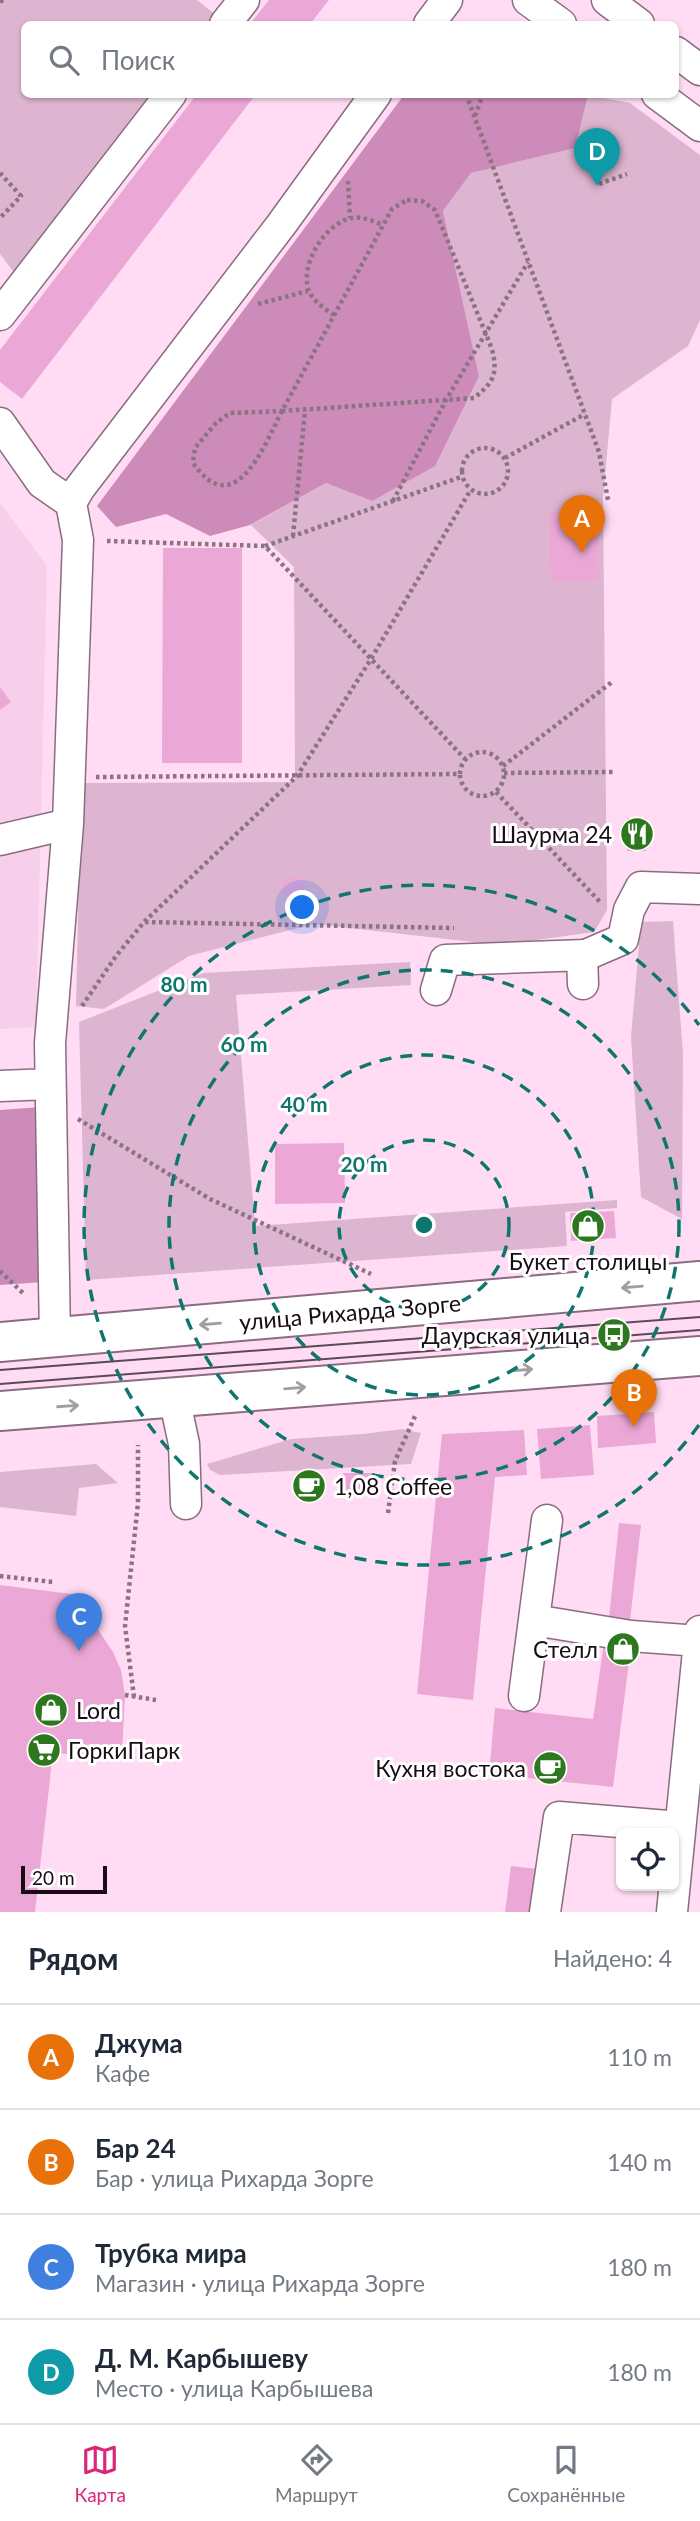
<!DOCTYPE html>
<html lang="ru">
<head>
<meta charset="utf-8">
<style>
	:root { --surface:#fff; --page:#f6f6f7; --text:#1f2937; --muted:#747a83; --line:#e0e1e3; --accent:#db2777 }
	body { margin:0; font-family:Lato,sans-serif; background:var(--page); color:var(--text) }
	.controls { position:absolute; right:21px; bottom:21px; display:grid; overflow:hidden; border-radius:10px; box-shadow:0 2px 5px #0004 }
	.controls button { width:63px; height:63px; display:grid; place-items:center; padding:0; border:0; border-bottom:2px solid var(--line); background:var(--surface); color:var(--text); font:35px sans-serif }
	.scale { position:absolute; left:21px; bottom:18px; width:86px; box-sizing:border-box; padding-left:7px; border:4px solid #180d15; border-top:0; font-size:19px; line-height:24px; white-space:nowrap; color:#180d15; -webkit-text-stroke:5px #fff; paint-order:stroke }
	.you { position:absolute; left:303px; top:908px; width:24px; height:24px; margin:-18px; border:5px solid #fff; border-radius:50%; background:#1a73e8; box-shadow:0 0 0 10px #1a73e833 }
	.badge { display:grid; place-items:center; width:46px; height:46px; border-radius:50%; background:var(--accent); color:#fff; font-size:23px; font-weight:700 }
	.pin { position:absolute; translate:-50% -58px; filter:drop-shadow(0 2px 4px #0008) }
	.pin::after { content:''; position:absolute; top:37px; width:24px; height:21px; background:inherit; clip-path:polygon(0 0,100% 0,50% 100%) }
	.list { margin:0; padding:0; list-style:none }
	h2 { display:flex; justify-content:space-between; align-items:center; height:91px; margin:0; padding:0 28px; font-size:30px }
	h2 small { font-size:23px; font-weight:400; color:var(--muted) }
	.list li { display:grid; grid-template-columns:46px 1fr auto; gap:21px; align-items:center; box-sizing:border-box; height:105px; padding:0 28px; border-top:2px solid var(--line) }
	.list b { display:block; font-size:26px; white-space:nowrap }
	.list p { margin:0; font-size:23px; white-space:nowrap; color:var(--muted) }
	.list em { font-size:23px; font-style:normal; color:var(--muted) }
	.icon { flex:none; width:38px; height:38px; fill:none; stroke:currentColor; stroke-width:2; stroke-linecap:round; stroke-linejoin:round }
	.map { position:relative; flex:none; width:700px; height:1912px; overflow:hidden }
	.search { position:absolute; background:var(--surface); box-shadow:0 2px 5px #0004; left:21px; right:21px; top:21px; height:77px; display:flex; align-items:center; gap:18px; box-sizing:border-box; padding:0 24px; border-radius:10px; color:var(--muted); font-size:26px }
	.sheet { height:511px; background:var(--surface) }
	nav { display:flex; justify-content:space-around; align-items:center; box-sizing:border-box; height:98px; border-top:2px solid var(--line); background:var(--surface); font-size:19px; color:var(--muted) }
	nav a { display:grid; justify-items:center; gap:4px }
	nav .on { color:var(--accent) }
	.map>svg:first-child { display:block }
	.built { fill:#f8cfea }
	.green { fill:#deb5d0 }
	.forest { fill:#cd8bb9 }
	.building { fill:#eba8d6 }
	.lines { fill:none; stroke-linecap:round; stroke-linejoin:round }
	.minor-casing { stroke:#8a6c80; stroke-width:33 }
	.major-casing { stroke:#8a6c80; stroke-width:42 }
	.path { stroke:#8a7383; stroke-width:4.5; stroke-dasharray:3.5 3.5; stroke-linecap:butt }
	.minor { stroke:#fff; stroke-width:30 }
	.major { stroke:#fff; stroke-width:38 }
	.tram { stroke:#5b4955; stroke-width:2 }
	.oneway { stroke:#a39ea1 }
	.ring { fill:none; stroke:#0f766e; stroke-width:3.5; stroke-dasharray:12 9 }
	.labels { text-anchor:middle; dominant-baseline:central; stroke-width:6; stroke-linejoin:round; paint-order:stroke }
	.poi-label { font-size:23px; fill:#180d15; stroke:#fff; text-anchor:end }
	.street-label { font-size:23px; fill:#180d15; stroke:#fff }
	.centre { fill:#0f766e; stroke:#fff; stroke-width:3.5 }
	.ring-label { font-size:21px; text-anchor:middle; font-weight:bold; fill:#0f766e; stroke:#fff; stroke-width:6; stroke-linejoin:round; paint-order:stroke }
</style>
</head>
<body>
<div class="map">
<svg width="700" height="1912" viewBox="0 0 700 1912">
	<rect width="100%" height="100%" fill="#ffdcf3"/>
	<path class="built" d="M0 503 47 566 36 1027 0 1029Z"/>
	<path class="green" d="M0 0H197L216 15 209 24H24V94L155 95 16 275 0 254Z
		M588 95 630 103 700 155V320L688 346 612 399 603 498 607 910 594 932 500 945 314 924 189 956 104 1009 76 1006 81 783 295 782 294 567 251 525 326 483 372 501 479 376 443 211 471 173 574 148Z
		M673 921 683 1054 682 1219 641 1197 631 1037 641 922Z
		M410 962 411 985 236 995 255 1226 617 1200V1208L565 1212 567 1246 86 1280 79 1022 203 973Z
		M402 1429 421 1433 411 1464 220 1475 210 1470 207 1464 291 1439 363 1434Z
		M96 1464 118 1483 79 1488 76 1516 0 1507V1472Z"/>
	<path class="forest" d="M404 95H588L575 148 471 173 443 211 479 376 435 466 372 501 326 483 250 525 210 536 166 514 116 527 97 506Z
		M41 1107 44 1282 0 1285V1110Z"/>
	<path class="building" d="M269 0H329L310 24H250Z
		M197 94H256L22 399 0 382V350Z
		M597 509 599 580 551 581 549 511Z
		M163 548H242V763H162Z
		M0 687 11 702 0 710Z
		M627 818H646V851H627Z
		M282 887a11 11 0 1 1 22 0a11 11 0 1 1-22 0Z
		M344 1143 345 1203 275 1204V1144Z
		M614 1211 616 1238 571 1241 570 1213Z
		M654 1412 656 1443 598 1448 597 1416Z
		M590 1425 594 1475 541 1479 537 1429Z
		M524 1430 527 1475 495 1477 473 1700 417 1694 442 1434Z
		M343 1473H375V1492L343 1493Z
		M316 1479 317 1493 294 1494 292 1481Z
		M619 1523 641 1525 630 1621 609 1618Z
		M0 1585 72 1594 68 1629 84 1630 93 1622 113 1652 121 1670 125 1695 122 1754 88 1748 86 1757 53 1752 35 1912H0Z
		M604 1642 631 1646 613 1787 489 1774 495 1708 593 1719Z
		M511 1866 538 1869 533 1912H505Z"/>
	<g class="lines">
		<g class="minor-casing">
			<path id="minor" d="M528 0 561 24
				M607 0 639 24
				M225 24 244 0
				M429 24 447 0
				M676 52 700 70
				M657 94 700 126
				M0 315 171 94
				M0 423 42 483 71 503
				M0 840 68 824
				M582 955 583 984
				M436 990 445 960 586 955 623 939 629 910 641 887 700 889
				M0 1086 50 1084
				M55 1338 50 1043 68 824 78 540 71 503 79 489 281 225 376 94
				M174 1397 184 1444 186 1504
				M534 1620 631 1636 699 1641
				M524 1696 547 1520
				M545 1912 559 1817 680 1827
				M672 1912 700 1631"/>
		</g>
		<g class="major-casing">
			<path id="major" d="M0 1342 700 1281
				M0 1411 700 1356"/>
		</g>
		<path class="path" d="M0 2 3 0
			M466 94 599 452 608 500
			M475 116 483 94
			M0 173 21 196 0 218
			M348 181 350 218
			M599 184 627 174
			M407 200 422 201 435 210 492 349C498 374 494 382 474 398L282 411 392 209Z
			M258 304 308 291
			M334 315C324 308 311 300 308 288 301 263 325 224 351 218 362 216 373 221 383 225
			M282 411C264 446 235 523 193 463L195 448 216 423 230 413Z
			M462 471a23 23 0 1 1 46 0a23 23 0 1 1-46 0Z
			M505 458 585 414
			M393 501 446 400 528 262
			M293 536 305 410
			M107 541 265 546 465 759
			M265 546 461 477
			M460 774a22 22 0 1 1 44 0a22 22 0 1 1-44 0Z
			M503 766 612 682
			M504 773 613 772
			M96 777 459 774
			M496 792 601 903
			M145 922 454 928
			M82 1006 116 956 144 922 297 776 371 659 470 491
			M78 1119 210 1199 371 1274
			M0 1271 25 1295
			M388 1513 395 1461 416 1414
			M0 1576 53 1582
			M125 1695 156 1700
			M134 1697 125 1626 138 1503V1445"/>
		<use href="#minor" class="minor"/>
		<use href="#major" class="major"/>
		<path class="tram" d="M0 1370 700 1317
			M0 1384 700 1330"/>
	</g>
	<defs><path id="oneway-shaft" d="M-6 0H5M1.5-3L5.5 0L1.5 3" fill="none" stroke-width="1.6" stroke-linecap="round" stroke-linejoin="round" transform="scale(1.75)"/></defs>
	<g class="oneway">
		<use href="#oneway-shaft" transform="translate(632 1287) rotate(175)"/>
		<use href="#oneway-shaft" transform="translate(210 1324) rotate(175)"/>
		<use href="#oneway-shaft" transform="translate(522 1370) rotate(-5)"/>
		<use href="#oneway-shaft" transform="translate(295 1388) rotate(-5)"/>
		<use href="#oneway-shaft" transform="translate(68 1406) rotate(-4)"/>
	</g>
	<g class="ring">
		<circle cx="424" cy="1225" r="85"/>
		<circle cx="424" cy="1225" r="170"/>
		<circle cx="424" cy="1225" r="255"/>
		<path d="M699 1425A340 340 0 1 1 699 1025"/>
	</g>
	<defs>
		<g id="restaurant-disc" transform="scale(1.75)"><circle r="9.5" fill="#2d781f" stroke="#fff"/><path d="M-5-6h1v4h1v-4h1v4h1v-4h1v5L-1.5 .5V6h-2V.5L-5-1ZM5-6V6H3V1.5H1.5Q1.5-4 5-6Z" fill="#fff"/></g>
		<g id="shop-disc" transform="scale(1.75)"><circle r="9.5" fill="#2d781f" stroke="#fff"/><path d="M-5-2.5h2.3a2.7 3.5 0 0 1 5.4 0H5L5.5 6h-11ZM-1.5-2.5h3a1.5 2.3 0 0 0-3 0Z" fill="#fff"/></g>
		<g id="bus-disc" transform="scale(1.75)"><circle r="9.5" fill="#2d781f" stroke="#fff"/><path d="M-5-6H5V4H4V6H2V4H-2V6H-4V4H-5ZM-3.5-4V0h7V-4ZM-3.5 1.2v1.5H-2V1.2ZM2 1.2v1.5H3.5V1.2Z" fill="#fff"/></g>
		<g id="cafe-disc" transform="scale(1.75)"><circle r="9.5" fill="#2d781f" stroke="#fff"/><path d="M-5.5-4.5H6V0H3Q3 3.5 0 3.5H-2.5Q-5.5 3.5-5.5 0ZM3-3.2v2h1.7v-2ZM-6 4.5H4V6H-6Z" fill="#fff"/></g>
		<g id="supermarket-disc" transform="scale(1.75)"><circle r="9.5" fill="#2d781f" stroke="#fff"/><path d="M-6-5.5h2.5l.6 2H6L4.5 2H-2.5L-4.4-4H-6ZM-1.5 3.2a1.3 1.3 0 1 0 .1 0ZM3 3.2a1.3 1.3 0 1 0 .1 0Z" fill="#fff"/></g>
	</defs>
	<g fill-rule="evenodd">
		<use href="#restaurant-disc" x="637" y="834"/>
		<use href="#shop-disc" x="588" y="1226"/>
		<use href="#bus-disc" x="614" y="1335"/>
		<use href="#cafe-disc" x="309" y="1486"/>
		<use href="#shop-disc" x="623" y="1649"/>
		<use href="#shop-disc" x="51" y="1710"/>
		<use href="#supermarket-disc" x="44" y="1750"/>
		<use href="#cafe-disc" x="550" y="1768"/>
	</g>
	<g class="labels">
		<g class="poi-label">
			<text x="612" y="834">Шаурма 24</text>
			<text x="588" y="1261" text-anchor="middle">Букет столицы</text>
			<text x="590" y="1335">Даурская улица</text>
			<text x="334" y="1486" text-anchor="start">1,08 Coffee</text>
			<text x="598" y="1649">Стелл</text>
			<text x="76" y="1710" text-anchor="start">Lord</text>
			<text x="68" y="1750" text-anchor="start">ГоркиПарк</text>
			<text x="526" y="1768">Кухня востока</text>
		</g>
		<g class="street-label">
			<text transform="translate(350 1312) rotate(-5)">улица Рихарда Зорге</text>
		</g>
	</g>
	<circle cx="424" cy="1225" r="10" class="centre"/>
	<g class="ring-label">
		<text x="184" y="992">80 m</text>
		<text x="244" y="1052">60 m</text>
		<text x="304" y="1112">40 m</text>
		<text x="364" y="1172">20 m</text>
	</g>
</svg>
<div class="controls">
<button><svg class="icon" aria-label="locate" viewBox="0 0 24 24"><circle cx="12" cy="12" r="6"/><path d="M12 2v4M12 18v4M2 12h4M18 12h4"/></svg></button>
</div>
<div class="scale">20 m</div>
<div class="you"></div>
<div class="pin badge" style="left:582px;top:553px;background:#e8710a">A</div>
<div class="pin badge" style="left:634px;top:1427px;background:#e8710a">B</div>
<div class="pin badge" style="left:79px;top:1651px;background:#3f7fe0">C</div>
<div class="pin badge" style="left:597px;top:186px;background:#0f9aa8">D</div>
<div class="search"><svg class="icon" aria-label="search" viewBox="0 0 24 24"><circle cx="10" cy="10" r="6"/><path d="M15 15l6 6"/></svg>Поиск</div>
</div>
<section class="sheet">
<h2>Рядом<small>Найдено: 4</small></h2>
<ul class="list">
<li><span class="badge" style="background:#e8710a">A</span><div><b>Джума</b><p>Кафе</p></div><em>110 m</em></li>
<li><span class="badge" style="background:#e8710a">B</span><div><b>Бар 24</b><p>Бар · улица Рихарда Зорге</p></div><em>140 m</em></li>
<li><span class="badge" style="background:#3f7fe0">C</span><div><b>Трубка мира</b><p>Магазин · улица Рихарда Зорге</p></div><em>180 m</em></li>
<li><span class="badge" style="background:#0f9aa8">D</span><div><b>Д. М. Карбышеву</b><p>Место · улица Карбышева</p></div><em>180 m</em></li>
</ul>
</section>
<nav>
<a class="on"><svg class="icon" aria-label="map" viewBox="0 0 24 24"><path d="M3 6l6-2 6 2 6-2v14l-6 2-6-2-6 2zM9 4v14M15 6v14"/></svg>Карта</a>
<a><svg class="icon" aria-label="directions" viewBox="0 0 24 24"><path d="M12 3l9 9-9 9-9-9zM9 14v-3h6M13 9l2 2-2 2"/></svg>Маршрут</a>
<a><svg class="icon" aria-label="saved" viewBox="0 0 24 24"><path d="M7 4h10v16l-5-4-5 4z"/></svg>Сохранённые</a>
</nav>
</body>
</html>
